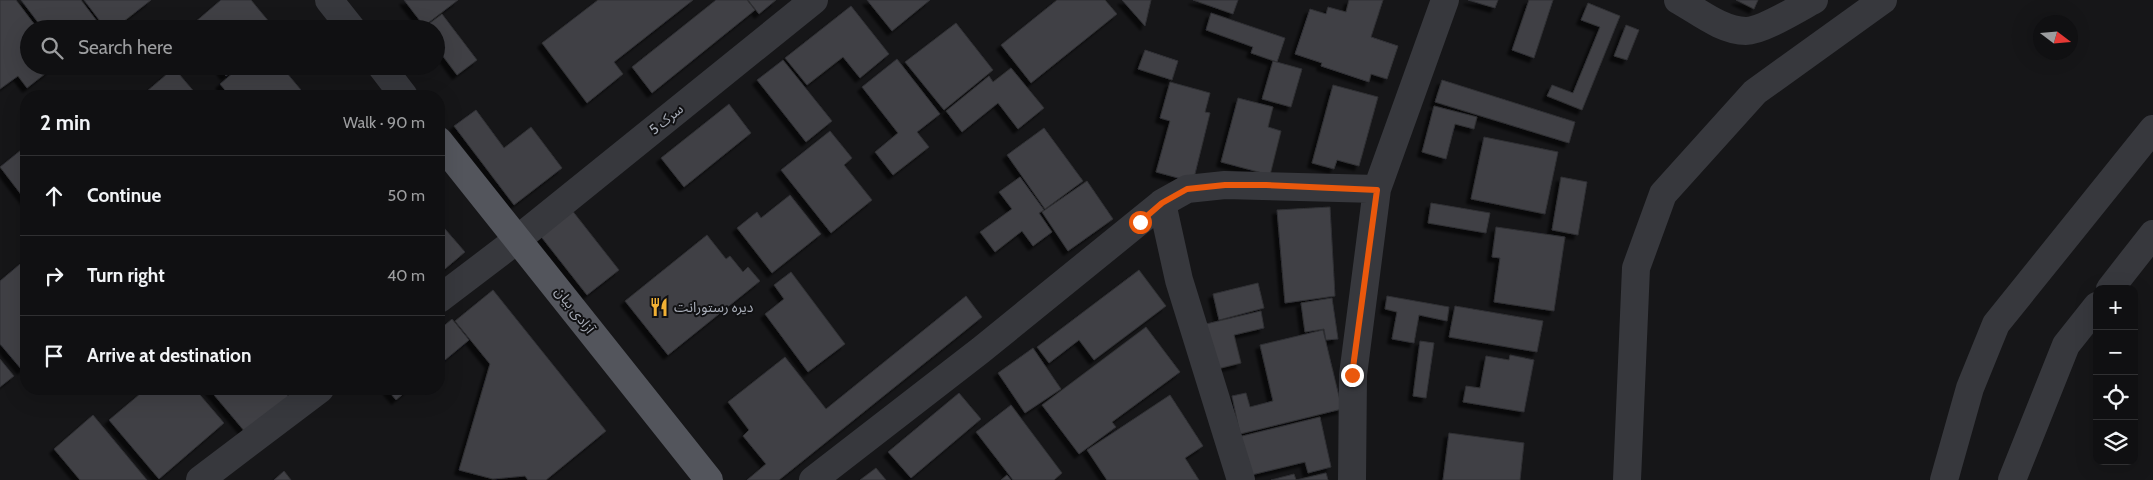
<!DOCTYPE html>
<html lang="en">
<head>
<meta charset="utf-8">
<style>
	:root { --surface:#101012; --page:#19191b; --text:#f1f3f6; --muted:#9c9d9f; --line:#303032 }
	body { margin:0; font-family:Cabin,"Noto Sans Arabic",sans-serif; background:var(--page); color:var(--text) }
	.controls { position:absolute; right:15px; bottom:15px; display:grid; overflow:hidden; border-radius:10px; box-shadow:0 5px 20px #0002 }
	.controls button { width:45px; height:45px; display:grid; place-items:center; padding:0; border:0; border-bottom:1px solid var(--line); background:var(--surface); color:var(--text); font:25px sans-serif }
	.compass { position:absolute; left:2033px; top:15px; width:45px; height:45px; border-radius:50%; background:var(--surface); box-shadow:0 5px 20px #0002; rotate:106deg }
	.stop { position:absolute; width:15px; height:15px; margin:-11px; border:4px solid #ea580c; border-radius:50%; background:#fff }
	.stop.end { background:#ea580c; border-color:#fff; box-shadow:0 1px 5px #0008 }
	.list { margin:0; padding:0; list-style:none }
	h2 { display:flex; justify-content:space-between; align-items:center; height:65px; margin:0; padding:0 20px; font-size:21px }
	h2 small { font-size:16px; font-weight:400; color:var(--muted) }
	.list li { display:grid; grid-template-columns:32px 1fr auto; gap:15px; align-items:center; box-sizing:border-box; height:80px; padding:0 20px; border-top:1px solid var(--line) }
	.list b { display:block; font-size:19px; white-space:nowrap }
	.list em { font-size:16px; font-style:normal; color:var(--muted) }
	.icon { flex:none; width:28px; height:28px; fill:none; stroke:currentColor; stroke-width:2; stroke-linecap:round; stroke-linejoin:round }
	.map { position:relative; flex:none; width:2153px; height:480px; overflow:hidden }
	.search { position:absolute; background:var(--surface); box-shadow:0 5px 20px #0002; left:20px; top:20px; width:425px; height:55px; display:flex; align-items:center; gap:12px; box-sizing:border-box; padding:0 18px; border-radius:28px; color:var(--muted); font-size:19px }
	.panel { position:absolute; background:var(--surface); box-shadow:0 5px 20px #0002; left:20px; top:90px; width:425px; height:305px; border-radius:20px }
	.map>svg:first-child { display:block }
	.building { fill:#404145; stroke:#303034; filter:url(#shadow) }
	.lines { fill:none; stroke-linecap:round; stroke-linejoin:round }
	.minor { stroke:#37383d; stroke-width:28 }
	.major { stroke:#53555c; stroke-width:28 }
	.route { stroke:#ea580c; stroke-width:6 }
	.labels { text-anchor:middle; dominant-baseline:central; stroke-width:4; stroke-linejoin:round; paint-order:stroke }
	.street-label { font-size:14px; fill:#a8adb8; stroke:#111113 }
	.poi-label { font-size:14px; fill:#a8adb8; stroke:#111113; text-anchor:start }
</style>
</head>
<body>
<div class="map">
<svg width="2153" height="480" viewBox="0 0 2153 480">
	<defs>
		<filter id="shadow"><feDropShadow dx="-4.5" dy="4.5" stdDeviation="1" flood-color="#0009"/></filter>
	</defs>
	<rect width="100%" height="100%" fill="#161618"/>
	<path class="building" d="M0 0H16L38 29H29V66H55L27 88 18 76 0 89Z
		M21 0H81L103 29H43Z
		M84 0H151L114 29H106Z
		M221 0H251L275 29H187Z
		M404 0H458L424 26Z
		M598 0H693L614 62 623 74 587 103 542 43Z
		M716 0H747L755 10 652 93 632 67Z
		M748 0H776L759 14Z
		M867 0H930L892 31Z
		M1057 0H1105L1117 14 1031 83 1001 45Z
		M1122 0H1151L1145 26Z
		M1193 0H1238L1233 14Z
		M1349 0H1383L1371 37 1398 46 1387 79 1371 74 1369 82 1321 66 1322 63 1295 54 1310 9 1326 14 1328 7 1346 12Z
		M1468 0H1498L1495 8Z
		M1529 0H1553L1534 58 1512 50Z
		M1736 0H1758L1754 9Z
		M1588 3 1620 16 1582 110 1547 96 1552 85 1573 93 1600 27 1581 20Z
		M851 6 889 54 860 78 843 57 807 85 785 58Z
		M1211 13 1285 38 1277 62 1251 53 1253 47 1206 30Z
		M442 14 477 60 457 75 436 47V29H422Z
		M956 23 993 70 944 110 905 62Z
		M1626 25 1639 30 1627 60 1614 56Z
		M1145 50 1178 61 1172 80 1138 69Z
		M897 59 940 114 917 132 929 147 893 175 875 152 898 133 862 87Z
		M783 60 832 121 806 142 757 80Z
		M1273 61 1302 69 1291 107 1262 99Z
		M218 66H238L226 76Z
		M241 66H281L306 96H230L220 84Z
		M174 68 196 94 194 96H150L146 92Z
		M1011 68 1044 108 1018 129 998 103 962 132 946 111 989 76 993 82Z
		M1442 80 1575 122 1569 143 1435 102Z
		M1170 82 1210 93 1205 112 1210 113 1193 182 1156 172 1170 121 1160 118Z
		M1333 85 1378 97 1359 166 1337 160 1334 169 1312 163Z
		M1238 98 1273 107 1268 127 1281 131 1270 175 1221 162Z
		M729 104 751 133 684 187 661 158Z
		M1434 106 1477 117 1474 129 1455 124 1446 159 1422 152Z
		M476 110 504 148 531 127 562 168 514 205 454 126Z
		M1044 128 1083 181 1045 209 1007 155Z
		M830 131 852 158 844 165 872 200 831 233 781 170Z
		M1484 137 1558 152 1545 214 1471 199Z
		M26 146V201L0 167Z
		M1020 177 1044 210 1039 213 1052 232 1033 246 1022 231 995 252 980 232 1012 209 999 192Z
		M1561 177 1587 182 1578 235 1552 230Z
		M1087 181 1113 219 1068 251 1042 212Z
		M790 195 821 234 772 273 737 228 757 212 761 218Z
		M1431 203 1490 213 1486 233 1428 223Z
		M1330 207 1335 296 1285 303 1277 210Z
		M571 209 619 270 587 295 539 234Z
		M439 222 465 252 439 274Z
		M1496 227 1565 237 1554 311 1494 302 1500 258 1492 257Z
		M707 235 726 259 730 256 743 272 748 267 760 281 668 355 625 301Z
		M26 259V366L22 370 0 344V281Z
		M1139 270 1166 306 1094 360 1079 340 1049 363 1037 347Z
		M791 272 845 344 808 372 765 314 784 299 774 285Z
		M1258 283 1264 308 1219 320 1213 294Z
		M493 290 606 431 546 480H528L525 476 493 479 459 470 490 364 455 321Z
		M966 296 982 317 779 480H747L766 464 743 436 749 430 728 402 785 357 826 409Z
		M1387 296 1449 307 1447 321 1419 315 1414 343 1392 339 1397 312 1385 309Z
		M1332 298 1338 339 1326 340 1324 329 1305 332 1301 303Z
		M1455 306 1543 321 1537 352 1449 337Z
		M1261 311 1264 328 1234 335 1241 363 1217 369 1206 324Z
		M452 319 469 340 439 365V330Z
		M1146 327 1180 372 1112 422 1116 427 1079 454 1042 405Z
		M1323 330 1342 409 1240 434 1232 396 1246 393 1250 407 1273 401 1260 345Z
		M1420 341 1434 343 1426 398 1413 396Z
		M1033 348 1061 389 1025 413 998 373Z
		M1510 355 1534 360 1524 412 1463 402 1466 386 1480 388 1486 356 1509 360Z
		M0 359 14 376 0 387Z
		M146 389H195L224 423 159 479 109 420Z
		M209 389H282L289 397 246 433Z
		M387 389H409L396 400Z
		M959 393 981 419 911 478 888 452Z
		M1170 395 1203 446 1185 458 1199 480H1107L1087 450Z
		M1011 405 1062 473 1054 480H1013L976 432Z
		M93 415 147 480H80L54 449Z
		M1320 417 1331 467 1308 473 1305 462 1243 477 1234 438Z
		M1449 433 1524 443 1520 480H1443Z
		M876 468 886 480H860Z
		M284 471 291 480H274Z
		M1326 473 1328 480H1296Z
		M1294 474 1296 480H1271Z
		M1007 475 1011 480H1001Z"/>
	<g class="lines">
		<path class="minor" d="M329 0 352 29
			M1678 0C1698 11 1722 31 1746 31 1762 31 1799 8 1814 0
			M381 66 404 96
			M1162 203 1187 189 1225 185 1377 189
			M2110 289 2153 234
			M439 299 518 239 814 0
			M200 480 320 389
			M813 480 981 350 1162 203 1179 280 1241 480
			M1352 480 1353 375 1377 189 1445 0
			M1627 480 1636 268 1663 194 1755 92 1883 0
			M1944 480 1970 388 1996 324 2153 129
			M2012 480 2066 345 2097 306"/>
		<path class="major" d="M439 141 709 480"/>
	</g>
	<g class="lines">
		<path class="route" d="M1140 222 1162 203 1187 189 1225 185H1266L1377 190 1352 375"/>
	</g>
	<defs>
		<g id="restaurant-bare" transform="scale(1.5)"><path d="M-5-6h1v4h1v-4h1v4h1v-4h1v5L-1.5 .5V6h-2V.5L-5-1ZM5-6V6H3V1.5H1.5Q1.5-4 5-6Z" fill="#f2b134" stroke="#111113" stroke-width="2.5" paint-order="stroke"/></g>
	</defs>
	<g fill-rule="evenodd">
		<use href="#restaurant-bare" x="659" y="307"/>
	</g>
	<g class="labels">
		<g class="street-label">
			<text transform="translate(666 119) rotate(-39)">سرک 5</text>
			<text transform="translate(575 310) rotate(52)">آزادی بیان</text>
		</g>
		<g class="poi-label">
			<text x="674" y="307">دیره رستورانت</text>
		</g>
	</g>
</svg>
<div class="controls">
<button>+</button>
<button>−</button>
<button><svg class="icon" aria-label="locate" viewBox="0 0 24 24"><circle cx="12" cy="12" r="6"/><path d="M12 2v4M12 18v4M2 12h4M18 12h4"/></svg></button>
<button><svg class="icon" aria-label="layers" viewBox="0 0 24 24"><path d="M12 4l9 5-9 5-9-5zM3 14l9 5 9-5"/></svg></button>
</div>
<svg class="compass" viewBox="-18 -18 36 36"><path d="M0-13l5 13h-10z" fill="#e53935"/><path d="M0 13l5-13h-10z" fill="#9c9d9f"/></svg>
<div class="stop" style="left:1140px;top:222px"></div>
<div class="stop end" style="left:1352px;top:375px"></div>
<div class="search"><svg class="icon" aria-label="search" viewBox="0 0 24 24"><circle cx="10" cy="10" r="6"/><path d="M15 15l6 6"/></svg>Search here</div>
<section class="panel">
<h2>2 min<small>Walk · 90 m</small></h2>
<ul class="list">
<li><svg class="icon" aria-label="ahead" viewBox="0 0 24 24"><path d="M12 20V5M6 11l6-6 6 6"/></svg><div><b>Continue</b></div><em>50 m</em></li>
<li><svg class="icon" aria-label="right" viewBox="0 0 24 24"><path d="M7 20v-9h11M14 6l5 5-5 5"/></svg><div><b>Turn right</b></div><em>40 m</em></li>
<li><svg class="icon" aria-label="arrive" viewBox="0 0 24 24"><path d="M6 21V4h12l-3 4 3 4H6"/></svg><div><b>Arrive at destination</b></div></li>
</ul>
</section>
</div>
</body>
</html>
